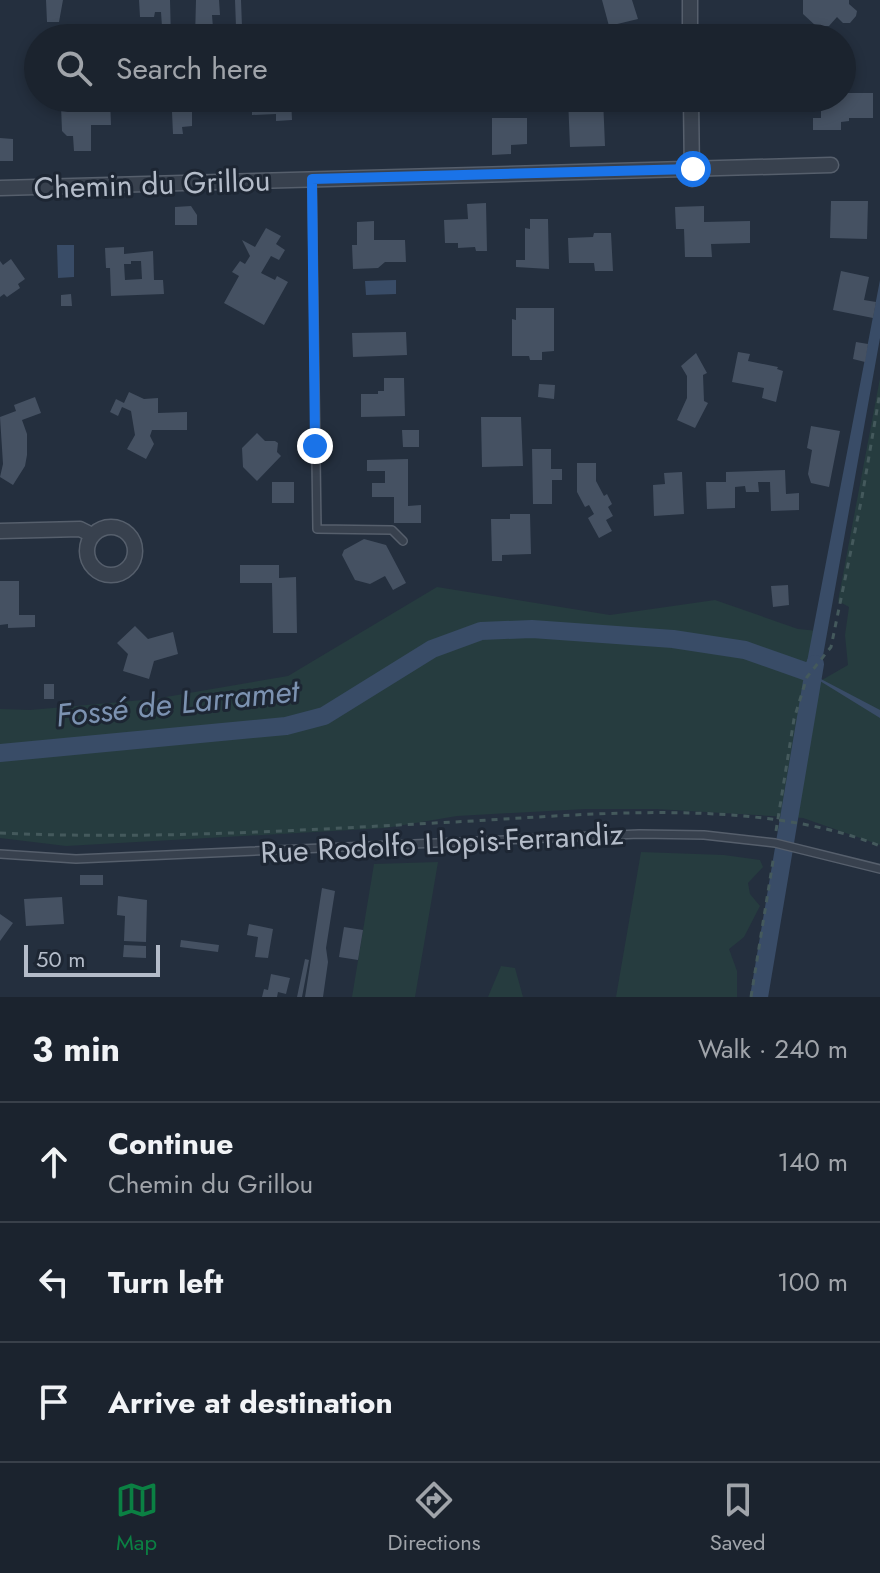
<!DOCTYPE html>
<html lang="en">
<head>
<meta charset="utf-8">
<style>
	:root { --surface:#1b232e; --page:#282f3a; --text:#f1f3f6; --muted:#a0a4aa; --line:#39404a; --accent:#0b8043 }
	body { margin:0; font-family:Jost,sans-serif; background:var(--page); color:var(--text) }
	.scale { position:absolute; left:24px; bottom:20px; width:136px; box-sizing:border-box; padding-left:8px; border:4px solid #b4bcc9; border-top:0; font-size:22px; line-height:28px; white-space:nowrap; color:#b4bcc9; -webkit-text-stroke:6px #1d2633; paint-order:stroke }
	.stop { position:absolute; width:24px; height:24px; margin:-18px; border:6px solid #1a73e8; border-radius:50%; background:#fff }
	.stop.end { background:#1a73e8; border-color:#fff; box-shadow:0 2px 8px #0008 }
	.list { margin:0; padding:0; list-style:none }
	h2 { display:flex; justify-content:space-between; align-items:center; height:104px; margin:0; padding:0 32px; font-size:34px }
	h2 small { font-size:26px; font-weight:400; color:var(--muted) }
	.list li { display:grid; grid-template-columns:52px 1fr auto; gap:24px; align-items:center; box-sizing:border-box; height:120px; padding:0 32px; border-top:2px solid var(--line) }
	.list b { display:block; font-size:30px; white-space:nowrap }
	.list p { margin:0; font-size:26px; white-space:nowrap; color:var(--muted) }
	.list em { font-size:26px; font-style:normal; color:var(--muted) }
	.icon { flex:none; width:44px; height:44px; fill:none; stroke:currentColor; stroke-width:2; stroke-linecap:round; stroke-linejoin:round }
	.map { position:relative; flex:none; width:880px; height:997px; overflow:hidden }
	.search { position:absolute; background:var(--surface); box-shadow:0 4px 12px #0003; left:24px; right:24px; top:24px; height:88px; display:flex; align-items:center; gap:20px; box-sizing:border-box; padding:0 28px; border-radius:44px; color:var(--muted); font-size:30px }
	.sheet { height:464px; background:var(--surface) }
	nav { display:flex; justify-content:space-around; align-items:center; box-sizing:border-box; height:112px; border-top:2px solid var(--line); background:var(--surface); font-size:22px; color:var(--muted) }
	nav a { display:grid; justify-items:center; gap:4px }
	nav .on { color:var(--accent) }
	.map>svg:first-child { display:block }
	.green { fill:#263c3f }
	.water { fill:#394c67 }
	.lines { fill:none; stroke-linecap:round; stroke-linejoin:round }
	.canal { stroke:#394c67; stroke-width:18 }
	.building { fill:#455162; fill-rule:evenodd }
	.lane-casing { stroke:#565f6c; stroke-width:10 }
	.street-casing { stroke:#565f6c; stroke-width:17 }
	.path { stroke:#44595c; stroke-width:3; stroke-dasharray:6 6; stroke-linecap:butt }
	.lane { stroke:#38414e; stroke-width:7 }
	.street { stroke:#38414e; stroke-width:14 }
	.route { stroke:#1a73e8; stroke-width:10 }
	.labels { text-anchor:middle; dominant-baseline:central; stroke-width:6; stroke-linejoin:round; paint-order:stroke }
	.street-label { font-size:30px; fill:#b4bcc9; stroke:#1d2633 }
	.water-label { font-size:32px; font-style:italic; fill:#7c92b1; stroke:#1d2633 }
</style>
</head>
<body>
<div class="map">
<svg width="880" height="997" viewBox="0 0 880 997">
	<rect width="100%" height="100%" fill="#242f3e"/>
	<path class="green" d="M880 378V845L803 818 656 809H586L457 816 386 828 66 846 0 838V709L30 710 154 699 288 676 437 587 610 615 715 600 798 629 818 631 815 684 848 665 845 635 849 607 838 601Z
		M641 852 724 855 760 860 763 867 748 883 750 894 760 906 744 937 729 949 737 971V997H616Z
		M438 862 415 997H352L374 864Z
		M501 966 515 968 523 997H488Z"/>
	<path class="water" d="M57 245H74V277L58 278Z
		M396 280V294L366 295 365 281Z
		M880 280V338L819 678 880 710V718L820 681 807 677 806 667Z"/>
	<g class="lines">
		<path class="canal" d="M0 753 286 726 324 716 432 649 481 631 532 629 673 639 745 650 813 674
			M759 997 815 664"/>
	</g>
	<path class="building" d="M46 0H63L59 22H47Z
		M139 0H170L171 38H155V27H162L161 12H155L154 17H140Z
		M196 0H219L220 15H212L213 28H208L209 38H195Z
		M235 0H241L242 27H236Z
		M602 0H632L638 19 609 26Z
		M803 0H849V4L857 11 856 16 850 23H843L837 17 829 26H816L803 14Z
		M457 26 462 38H432L438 35Z
		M842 93H873V118H849V121L841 122V130H813V118H821V104H817V98H842Z
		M67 98H110L111 125H91V151H74L73 136H67L62 131 61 106H67Z
		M152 98H181L182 110H192V126L182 127 183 134H173L172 112H167V108H153Z
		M252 98H291L292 120 276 121V114L252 115Z
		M568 98H603L605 146 570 147Z
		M496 99H508L507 112H496Z
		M492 118H527V144L511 145V154L492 155Z
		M0 138 13 139V161H0Z
		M831 201H868L867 239 830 238Z
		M486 203 487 251H476L475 247 458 248V243H445L444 220 468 219 467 204Z
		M191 206 197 215V225H175V207Z
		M704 206V222L750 221V243L711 244 712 257H685L684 229H676L675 207Z
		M530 219H548L549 269 516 267V260H525V228L530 229Z
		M374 221V240H405L406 262H385L378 268 353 269 352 245H357V222Z
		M266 228 281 236 276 244 285 250 279 260 271 256 261 273 275 280 277 276 288 282 264 325 224 303 239 276 232 272 240 261 245 264 250 256 242 240 255 247Z
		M594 233H611L613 271H595L594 263H569L568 238 593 237Z
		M124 247V254L153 251 154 280H163L164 294 111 296 110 268H106L105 248ZM131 261H141L142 279 125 280 124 264H131Z
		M11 259 25 279 18 284 20 288 7 297 4 294 0 297V261L3 265Z
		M841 271 869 277 864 300 876 302 873 318 833 310Z
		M71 294 72 306H61V295Z
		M516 308H554V351L542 352V360H530L529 356H512V319L516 320Z
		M406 332 407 355 353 357 352 333Z
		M856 342 868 344 865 362 853 359Z
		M738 352 750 354 748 361 778 367 777 369 783 371 776 402 762 398 764 388 732 382Z
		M696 353 707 373 703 375 704 401 708 403 695 428 677 420 687 398V376L681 366Z
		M384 378H404L405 416 361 417V394H378V391H384Z
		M539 384 555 385 554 399 538 397Z
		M129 392 144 399 158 398V413L187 412V430H152L150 436 154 444 146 459 127 449 135 435 131 411 122 407 118 416 110 412 116 399 124 403Z
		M35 397 41 413 22 420 27 434V455L25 466 13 485 0 477 3 464 0 417 16 411 14 405Z
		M481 417H521L523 466 482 467Z
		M811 426 840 431 829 487 811 483 808 474 812 450 807 448Z
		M402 430H419V447H403Z
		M257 433 265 441H275L278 443 277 452 281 456 257 481 243 467 242 448Z
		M532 449H551V469H562V480H552V504H533Z
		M408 459V506L421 505V523H394V497H372V483H385V471H367V460Z
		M577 463H596V481L604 496 607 494 612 504 608 507 613 516 606 520 612 531 599 538 588 518 594 514 589 505 585 507 577 492Z
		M785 470 786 494 799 493V510L771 511 770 482H758L759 492H746L745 486 735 487V508L707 509 706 482H726V472Z
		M682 472 684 514 654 516 653 485 665 484 664 473Z
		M272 482H294V503H272Z
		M510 514H530L531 554 502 555V561H492L491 519H510Z
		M364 539 386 545 406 583 393 590 385 576 370 584 355 580 342 555 344 550Z
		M240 565H279V578L296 577 297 633H273L272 583H240Z
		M0 581H19V615H35V627L8 628V624L0 625Z
		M788 585 789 605 773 607 771 586Z
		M135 626 148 639 173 632 178 654 154 661 149 679 123 671 128 654 117 643Z
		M44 684H54V699H44Z
		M80 875H103V885H80Z
		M322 888 335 891 326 948 328 962 323 997H305Z
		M118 896 147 900 146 942 124 941 125 916 117 915Z
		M62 897 64 924 26 926 24 899Z
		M0 914 13 923 0 941Z
		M249 924 273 929 268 958 255 957 258 937 247 935Z
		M344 927 363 930 358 960 339 957Z
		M181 940 219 945 218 952 180 947Z
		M124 945 146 946V958L123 957Z
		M305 959 309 960 302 997H297Z
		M271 974 290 978 286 994 278 992 277 997H262L264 989 268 990Z"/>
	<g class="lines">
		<g class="lane-casing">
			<path id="lane" d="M312 179 317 529 392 530 403 541
				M0 854 76 859 639 834 704 835 775 843 880 869"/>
		</g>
		<g class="street-casing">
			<path id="street" d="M690 0V38
				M691 98 692 179
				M0 188 831 165
				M87 551a24 24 0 1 1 48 0a24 24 0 1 1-48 0Z
				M0 531 80 529 92 535"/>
		</g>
		<path class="path" d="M776 831 794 719 807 677 831 647 862 497 880 392
			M0 833C151 840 303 830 454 822 586 815 756 796 880 846
			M751 997 774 855"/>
		<use href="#lane" class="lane"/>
		<use href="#street" class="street"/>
	</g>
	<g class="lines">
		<path class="route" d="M315 446 312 179 693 169"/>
	</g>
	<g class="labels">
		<g class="street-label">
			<text transform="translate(152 184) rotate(-2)">Chemin du Grillou</text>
			<text transform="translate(442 843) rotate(-3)">Rue Rodolfo Llopis-Ferrandiz</text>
		</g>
		<g class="water-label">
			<text transform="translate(177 703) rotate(-6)">Fossé de Larramet</text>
		</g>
	</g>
</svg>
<div class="scale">50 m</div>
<div class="stop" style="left:693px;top:169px"></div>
<div class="stop end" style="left:315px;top:446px"></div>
<div class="search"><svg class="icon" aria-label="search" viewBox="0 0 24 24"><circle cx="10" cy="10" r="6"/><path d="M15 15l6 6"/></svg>Search here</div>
</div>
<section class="sheet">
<h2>3 min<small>Walk · 240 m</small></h2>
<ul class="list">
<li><svg class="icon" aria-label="ahead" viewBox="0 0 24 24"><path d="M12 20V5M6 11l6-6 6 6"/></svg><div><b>Continue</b><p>Chemin du Grillou</p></div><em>140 m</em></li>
<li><svg class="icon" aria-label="left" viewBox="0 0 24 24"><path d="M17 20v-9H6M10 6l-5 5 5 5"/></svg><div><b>Turn left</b></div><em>100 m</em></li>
<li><svg class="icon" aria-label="arrive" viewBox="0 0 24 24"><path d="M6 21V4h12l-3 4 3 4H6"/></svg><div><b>Arrive at destination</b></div></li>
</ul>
</section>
<nav>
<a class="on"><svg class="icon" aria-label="map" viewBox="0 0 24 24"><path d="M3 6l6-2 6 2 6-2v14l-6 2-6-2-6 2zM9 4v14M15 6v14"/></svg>Map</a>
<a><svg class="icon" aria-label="directions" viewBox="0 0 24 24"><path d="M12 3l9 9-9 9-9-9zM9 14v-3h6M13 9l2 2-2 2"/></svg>Directions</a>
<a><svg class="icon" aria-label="saved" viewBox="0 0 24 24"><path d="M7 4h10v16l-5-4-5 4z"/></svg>Saved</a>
</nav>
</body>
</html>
